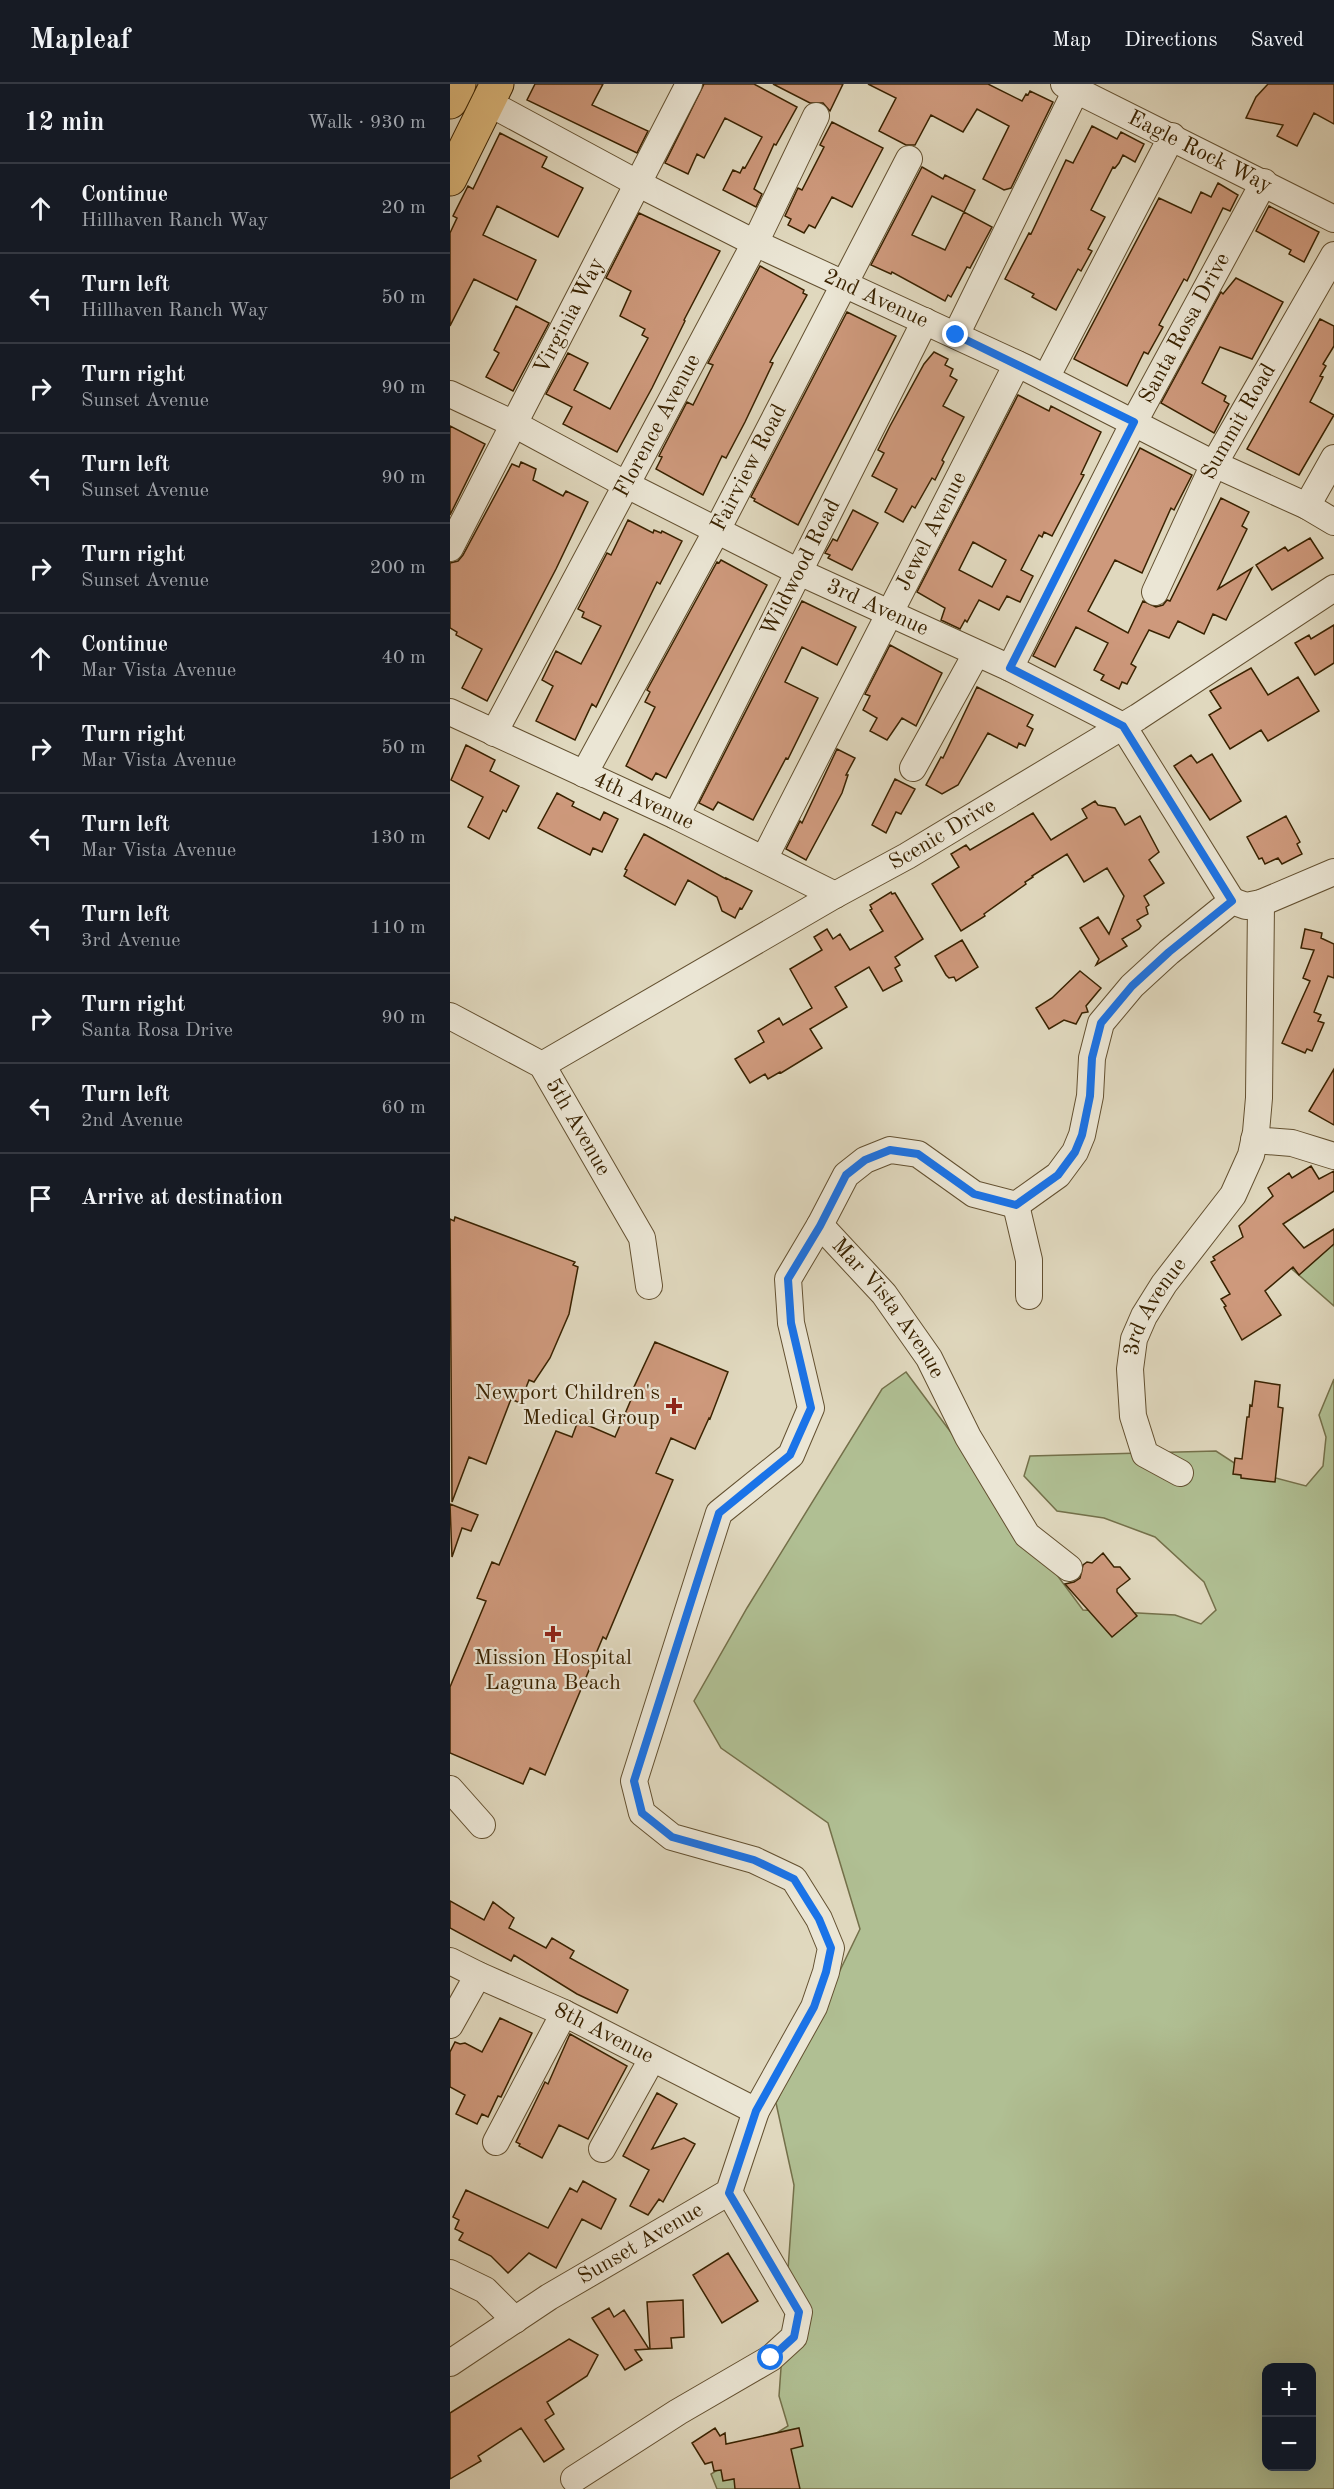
<!DOCTYPE html>
<html lang="en">
<head>
<meta charset="utf-8">
<style>
	:root { --surface:#171b24; --page:#242831; --text:#f1f3f6; --muted:#9ea1a6; --line:#363941 }
	body { margin:0; font-family:"Old Standard TT",serif; background:var(--page); color:var(--text) }
	.controls { position:absolute; right:18px; bottom:18px; display:grid; overflow:hidden; border-radius:12px; box-shadow:0 6px 24px #0002 }
	.controls button { width:54px; height:54px; display:grid; place-items:center; padding:0; border:0; border-bottom:2px solid var(--line); background:var(--surface); color:var(--text); font:30px sans-serif }
	.stop { position:absolute; width:18px; height:18px; margin:-14px; border:4px solid #1a73e8; border-radius:50%; background:#fff }
	.stop.end { background:#1a73e8; border-color:#fff; box-shadow:0 2px 6px #0008 }
	.list { margin:0; padding:0; list-style:none }
	h2 { display:flex; justify-content:space-between; align-items:center; height:78px; margin:0; padding:0 24px; font-size:26px }
	h2 small { font-size:20px; font-weight:400; color:var(--muted) }
	.list li { display:grid; grid-template-columns:39px 1fr auto; gap:18px; align-items:center; box-sizing:border-box; height:90px; padding:0 24px; border-top:2px solid var(--line) }
	.list b { display:block; font-size:22px; white-space:nowrap }
	.list p { margin:0; font-size:20px; white-space:nowrap; color:var(--muted) }
	.list em { font-size:20px; font-style:normal; color:var(--muted) }
	.icon { flex:none; width:33px; height:33px; fill:none; stroke:currentColor; stroke-width:2; stroke-linecap:round; stroke-linejoin:round }
	.map { position:relative; flex:none; width:884px; height:2405px; overflow:hidden }
	header { display:flex; align-items:center; gap:36px; box-sizing:border-box; height:84px; padding:0 30px; background:var(--surface); border-bottom:2px solid var(--line) }
	header strong { font-size:28px }
	nav { display:flex; gap:33px; margin-inline-start:auto; font-size:21px }
	main { display:flex }
	aside { flex:1; background:var(--surface) }
	.map>svg:first-child { display:block }
	.green { fill:#b0bf93; stroke:#74704a; stroke-width:1.5; fill-rule:evenodd }
	.building { fill:#ce997c; stroke:#392200; stroke-width:1.5; fill-rule:evenodd }
	.lines { fill:none; stroke-linecap:round; stroke-linejoin:round }
	.minor-casing { stroke:#635030; stroke-width:28 }
	.highway-casing { stroke:#392200; stroke-width:35 }
	.minor { stroke:#ebe6d5; stroke-width:26 }
	.highway { stroke:#e0bc7f; stroke-width:33 }
	.route { stroke:#1a73e8; stroke-width:8 }
	.poi-dot { fill:#8f2418; stroke:#ebe6d5; stroke-width:2 }
	.labels { text-anchor:middle; dominant-baseline:central; stroke-width:4.5; stroke-linejoin:round; paint-order:stroke }
	.street-label { font-size:22px; fill:#392200; stroke:#ebe6d5 }
	.poi-label { font-size:22px; fill:#392200; stroke:#ebe6d5; text-anchor:end }
</style>
</head>
<body>
<header>
<strong>Mapleaf</strong>
<nav><a>Map</a><a>Directions</a><a>Saved</a></nav>
</header>
<main>
<aside>
<h2>12 min<small>Walk · 930 m</small></h2>
<ul class="list">
<li><svg class="icon" aria-label="ahead" viewBox="0 0 24 24"><path d="M12 20V5M6 11l6-6 6 6"/></svg><div><b>Continue</b><p>Hillhaven Ranch Way</p></div><em>20 m</em></li>
<li><svg class="icon" aria-label="left" viewBox="0 0 24 24"><path d="M17 20v-9H6M10 6l-5 5 5 5"/></svg><div><b>Turn left</b><p>Hillhaven Ranch Way</p></div><em>50 m</em></li>
<li><svg class="icon" aria-label="right" viewBox="0 0 24 24"><path d="M7 20v-9h11M14 6l5 5-5 5"/></svg><div><b>Turn right</b><p>Sunset Avenue</p></div><em>90 m</em></li>
<li><svg class="icon" aria-label="left" viewBox="0 0 24 24"><path d="M17 20v-9H6M10 6l-5 5 5 5"/></svg><div><b>Turn left</b><p>Sunset Avenue</p></div><em>90 m</em></li>
<li><svg class="icon" aria-label="right" viewBox="0 0 24 24"><path d="M7 20v-9h11M14 6l5 5-5 5"/></svg><div><b>Turn right</b><p>Sunset Avenue</p></div><em>200 m</em></li>
<li><svg class="icon" aria-label="ahead" viewBox="0 0 24 24"><path d="M12 20V5M6 11l6-6 6 6"/></svg><div><b>Continue</b><p>Mar Vista Avenue</p></div><em>40 m</em></li>
<li><svg class="icon" aria-label="right" viewBox="0 0 24 24"><path d="M7 20v-9h11M14 6l5 5-5 5"/></svg><div><b>Turn right</b><p>Mar Vista Avenue</p></div><em>50 m</em></li>
<li><svg class="icon" aria-label="left" viewBox="0 0 24 24"><path d="M17 20v-9H6M10 6l-5 5 5 5"/></svg><div><b>Turn left</b><p>Mar Vista Avenue</p></div><em>130 m</em></li>
<li><svg class="icon" aria-label="left" viewBox="0 0 24 24"><path d="M17 20v-9H6M10 6l-5 5 5 5"/></svg><div><b>Turn left</b><p>3rd Avenue</p></div><em>110 m</em></li>
<li><svg class="icon" aria-label="right" viewBox="0 0 24 24"><path d="M7 20v-9h11M14 6l5 5-5 5"/></svg><div><b>Turn right</b><p>Santa Rosa Drive</p></div><em>90 m</em></li>
<li><svg class="icon" aria-label="left" viewBox="0 0 24 24"><path d="M17 20v-9H6M10 6l-5 5 5 5"/></svg><div><b>Turn left</b><p>2nd Avenue</p></div><em>60 m</em></li>
<li><svg class="icon" aria-label="arrive" viewBox="0 0 24 24"><path d="M6 21V4h12l-3 4 3 4H6"/></svg><div><b>Arrive at destination</b></div></li>
</ul>
</aside>
<div class="map">
<svg width="884" height="2405" viewBox="0 0 884 2405">
	<rect width="100%" height="100%" fill="#e0d8be"/>
	<filter id="stains"><feTurbulence type="fractalNoise" baseFrequency=".00333" numOctaves="4"/><feColorMatrix values="0 0 0 0 .2 0 0 0 0 .09 0 0 0 0 .02 0 0 0 .5 -.17"/></filter>
	<radialGradient id="worn" r=".72"><stop offset=".6" stop-color="#630" stop-opacity="0"/><stop offset="1" stop-color="#630" stop-opacity=".3"/></radialGradient>
	<path class="green" d="M869 1156 884 1162V1222L835 1179Z
		M456 1288 633 1526 725 1531 751 1540 766 1526 754 1498 705 1453 654 1434 607 1427 574 1392 580 1372 766 1367 795 1386 856 1402 873 1382 876 1353 869 1331 884 1295V2405H267L261 2390 338 2342 329 2312 344 2101 326 2019 410 1845 378 1739 271 1664 244 1617 297 1524 432 1305ZM816 2284H862V2382H816Z"/>
	<path class="building" d="M85 0H153L142 21 198 47 187 69 77 16Z
		M254 0H304L347 23 326 61 324 60 310 91 304 105 312 110 306 123 273 106 283 86 290 89 293 83 295 84 312 53 275 34 254 74 247 70 238 90 215 79Z
		M323 0H393L380 27 373 19H360Z
		M418 0H538L572 17 576 10 578 11 580 7 603 18 561 104 554 106 533 95 559 42 527 25 513 48 481 31 465 61H456L429 47 446 14Z
		M818 0H884V40L864 29 847 62 827 52 833 41 796 34 806 13Z
		M382 38 433 64 402 123 382 113 365 144 359 141 354 149 338 141 341 135 335 132 348 104 352 106 374 63 370 61Z
		M642 42 667 55 671 48 694 60 685 78 673 71 669 79 665 84 663 83 641 126 655 133 638 165 642 167 631 187 628 185 606 226 582 213 584 210 555 195 579 149 581 150 616 76 623 79Z
		M50 49 97 73 92 83 133 104 108 153 47 122 33 151 86 176 67 216 24 195 0 242V149L7 134 3 132 18 102 23 105Z
		M472 83 493 95 495 91 525 106 514 128 482 112 462 151 495 166 514 128 542 143 520 184 517 183 501 213 498 211 495 217 442 188 441 190 421 181Z
		M768 99 788 111 780 127 773 124 737 197 734 195 709 241 713 243 698 270 694 268 677 302 624 275 709 114 741 129 751 108 761 113Z
		M819 122 869 148 854 178 839 170 841 166 806 147Z
		M189 129 270 167 234 236 235 237 202 304 167 368 113 340 122 323 96 310 118 269 138 279 124 306 160 325 198 254 192 251 195 245 170 232 181 207 156 194Z
		M310 182 354 206 353 209 357 211 320 278 323 279 295 338 276 374 272 372 253 411 206 385 212 373 209 372 237 318 243 321 263 281 258 279Z
		M786 194 833 218 802 275 770 263 752 299 776 312 774 317 779 320 764 349 711 319 771 208 773 210Z
		M66 222 99 239 63 307 36 293 49 269 44 266Z
		M397 228 446 252 348 441 304 417 305 415 301 413Z
		M870 235 884 242V262L873 280 876 282 870 292 873 293 860 318 884 331 849 391 797 365Z
		M484 268 498 275 495 281 503 285 500 292 507 296 493 322 514 333 492 376 494 378 485 396 482 394 465 424 462 422 453 438 435 428 447 405 422 392 434 369 428 366 440 342 474 280Z
		M568 311 599 327 601 322 651 348 631 390 634 391 602 452 594 448 592 453 589 451 571 486 583 492 570 518 557 512 549 526 529 516 517 538 515 536 510 545 491 536 495 524 467 508ZM523 458 556 476 542 503 509 486Z
		M0 342 35 360 0 431Z
		M690 364 742 391 724 426 721 424 692 489 665 476 638 527 678 549 693 517 706 523 713 521 717 516 720 517 771 414 799 428 792 442 797 445 768 505 802 484 776 536 763 530 754 550 728 537 719 554 699 546 681 580 686 583 677 600 672 598 669 605 651 596 654 591 644 586 658 559 626 543 605 583 583 572Z
		M71 378 86 385 83 396 113 412 116 407 138 418 106 485 37 617 12 604 32 565 6 551 7 548 0 544V479L8 477 13 471 62 380 69 383Z
		M403 426 428 439 402 486 378 474 380 471 375 469 383 455 387 457Z
		M178 436 203 449 204 446 211 449 212 447 232 457 210 500 207 498 146 623 142 620 125 656 86 637 103 602 92 596 106 567 131 580 151 542 132 533 134 528 128 525 157 469 161 471Z
		M860 454 873 474 822 506 806 481 835 463 838 467Z
		M271 476 317 501 216 694 206 689 202 696 176 682 205 623 195 618 200 608 197 606 267 478 269 479Z
		M352 517 406 543 387 581 352 563 335 598 368 614 338 675 336 674 303 736 268 718 263 726 249 719Z
		M884 541V579L865 591 845 559 859 551 861 555Z
		M440 561 492 589 466 642 452 634 437 656 420 647 427 634 413 626 420 612 415 610Z
		M801 584 818 611 848 593 869 627 818 657 811 646 780 665 759 631 771 624 760 607Z
		M527 603 583 631 577 642 583 645 575 662 569 659 567 664 538 649 508 701 492 710 476 701 491 673 493 674Z
		M16 661 45 676 40 687 69 702 56 728 53 726 39 755 18 743 33 713 1 696Z
		M387 665 405 674 396 691H398L392 709 356 776 336 765 350 737 352 739Z
		M762 670 791 717 760 736 724 682 741 671 747 679Z
		M445 695 465 705 451 730 446 728 436 749 422 741Z
		M107 709 124 718 122 722 150 736 154 728 168 735 152 768 143 764 140 771 88 744Z
		M645 717 648 721 665 724 675 741 690 732 709 768 699 776 714 799 694 812 699 821 696 823 698 830 687 836 691 842 689 845 672 855 677 862 646 881 649 875 630 844 648 833 659 850 674 812 657 784 634 798 617 770 582 792 583 793 575 798 576 800 534 830 535 832 511 847 482 800 509 783 501 770 516 761 520 766 583 729 601 756 637 734 632 725Z
		M836 732 850 758 847 760 852 770 832 780 828 774 815 780 812 774 809 775 797 753Z
		M194 750 276 795V794L302 807 292 825 290 824 285 834 272 827 267 813 238 796 225 821 174 792 177 786 175 785Z
		M441 808 442 810 445 809 473 855 445 873 450 881 445 884 452 897 433 907 419 883 385 903 397 923 360 945 372 964 331 989 330 988 318 995 315 990 300 999 285 975 314 958 308 947 329 934 333 941 362 924 340 885 372 866 364 853 377 845 383 855 390 850 400 866 433 847 420 826 422 825 420 821Z
		M855 845 872 849 871 854 884 860V894L878 892 864 928 871 931 868 937 874 939 862 967 857 965 855 969 832 959 860 897 853 894 864 866 851 864Z
		M512 856 528 883 506 897 504 893 499 894 496 891 485 872Z
		M630 887 651 904 636 922 638 928 632 929 626 940 614 936 599 945 586 924 602 914Z
		M884 985V1041L859 1027Z
		M861 1082 869 1095 884 1087V1107L833 1140 854 1164 884 1145V1160L849 1191 843 1183 815 1207 831 1231 792 1256 774 1223 776 1222 771 1215 780 1210 761 1178 765 1176 763 1173 793 1153 789 1142 823 1112 818 1104 839 1089 842 1094Z
		M5 1133 125 1178 123 1181 128 1183 119 1230 100 1274 84 1298 79 1296 70 1319 61 1315 36 1380 19 1373 2 1418 0 1135 4 1137Z
		M205 1258 278 1288 260 1335 259 1334 245 1365 221 1354 206 1389 223 1396 156 1555 153 1553 95 1691 80 1684 73 1700 0 1669V1603L36 1517 27 1514 42 1478 49 1481 106 1347 122 1353 128 1337 165 1353 186 1304 184 1303Z
		M805 1297 830 1301 828 1323 833 1324 825 1398 791 1394V1391L783 1390 785 1374 792 1375 797 1333H799L800 1321 802 1322Z
		M0 1420 28 1431 21 1447 12 1444 2 1473Z
		M653 1469 664 1483H670L680 1495 667 1505V1508L687 1532 662 1553 615 1500 624 1498 630 1494 633 1481 637 1478 642 1479Z
		M0 1817 34 1836 43 1818 64 1834 59 1844 96 1864 102 1854 124 1867 120 1874 178 1906 167 1929 127 1910 64 1871 61 1877 0 1844Z
		M50 1934 82 1949 51 2013 48 2012 38 2033 32 2030 27 2040 6 2030 15 2011 0 2003V1968L5 1958 10 1960 15 1959 32 1968Z
		M120 1950 177 1982 138 2055 109 2041 92 2074 69 2062 70 2060 66 2058 95 1998 98 2000Z
		M207 2009 227 2020 202 2065 234 2054 245 2060 213 2118 209 2115 198 2131 180 2122 199 2086 173 2072Z
		M133 2097 166 2115 151 2145 132 2135 106 2184 79 2169 58 2189 41 2172 9 2156 13 2149 5 2145 9 2136 3 2133 16 2106 98 2144 120 2104 127 2108Z
		M278 2169 308 2217 272 2239 243 2191Z
		M233 2216 234 2253 221 2254 222 2264 200 2265 197 2218Z
		M159 2224 164 2233 174 2226 199 2265 185 2266 192 2276 175 2286 142 2234Z
		M119 2255 148 2271 137 2292 97 2318 104 2330 95 2336 114 2365 94 2378 71 2344 28 2372 31 2377 0 2395V2329Z
		M265 2344 270 2352 275 2349 276 2360 349 2344 353 2362 341 2365 350 2405H285L284 2395 273 2397 271 2386 264 2387 262 2378 255 2380 242 2359Z"/>
	<g class="lines">
		<g class="minor-casing">
			<g id="minor">
				<path id="s1" d="M614 0 884 135"/>
				<path id="s2" d="M37 18 187 99 305 159 576 284 764 380 857 422 884 438"/>
				<path d="M506 251 626 6"/>
				<path d="M596 294 722 52"/>
				<path id="s3" d="M0 310 64 340 177 401 347 487 560 584 673 642 782 817"/>
				<path d="M857 422 884 374"/>
				<path id="s4" d="M0 464 239 0"/>
				<path id="s5" d="M705 508 764 380 884 171"/>
				<path id="s6" d="M560 584 684 338 814 98"/>
				<path id="s7" d="M0 628 226 732 385 811"/>
				<path id="s8" d="M44 649 305 159 366 32"/>
				<path d="M463 684 526 570"/>
				<path id="s9" d="M134 690 267 446 459 75"/>
				<path id="s10" d="M226 732 475 237"/>
				<path id="s11" d="M314 775 567 280"/>
				<path id="s12" d="M0 932 92 981 192 1154 199 1202"/>
				<path id="s13" d="M92 981 385 811 457 772 688 633 884 504"/>
				<path d="M804 1056 842 1059 884 1072"/>
				<path d="M566 1121 579 1176V1212"/>
				<path id="s14" d="M370 1141 434 1210 479 1274 518 1353 577 1451 619 1484"/>
				<path id="s15" d="M730 1389 695 1370 683 1332 680 1285 684 1255 694 1232 714 1200 783 1111 801 1071 806 1048 809 1014 811 819"/>
				<path d="M0 1705 32 1741"/>
				<path id="s16" d="M0 1877 28 1891 114 1929 306 2027"/>
				<path d="M0 1941 28 1891"/>
				<path d="M46 2058 114 1929"/>
				<path d="M152 2065 202 1975"/>
				<path d="M0 2189 35 2206 65 2236"/>
				<path id="s17" d="M0 2279 99 2213 279 2108 306 2027 364 1923 376 1888 381 1864 369 1835 344 1795 304 1776 222 1753 192 1729 184 1697 269 1429 341 1371 361 1324 341 1239 338 1195 370 1141 396 1091 415 1076 440 1066 468 1070 524 1110 566 1121 608 1091 625 1068 632 1051 640 1012 642 974 651 939 682 902 719 868 782 817 796 822 811 819 884 788"/>
				<path d="M124 2395 228 2328 321 2274 344 2253 349 2228 279 2108"/>
			</g>
		</g>
		<g class="highway-casing">
			<path id="highway" d="M0 18 9 0
				M0 95 47 0"/>
		</g>
		<use href="#minor" class="minor"/>
		<use href="#highway" class="highway"/>
	</g>
	<g class="lines">
		<path class="route" d="M321 2274 344 2253 349 2228 279 2109 306 2027 364 1923 376 1888 381 1864 369 1835 344 1795 304 1776 222 1753 192 1729 184 1697 269 1429 340 1371 361 1324 341 1239 338 1195 370 1142 396 1091 415 1076 440 1066 468 1070 524 1110 566 1121 608 1091 625 1068 632 1051 640 1012 642 974 651 939 682 902 719 868 782 817 673 642 560 584 684 338 506 251"/>
	</g>
	<g class="poi-dot">
		<path d="M221 1313h6v6h6v6h-6v6h-6v-6h-6v-6h6z"/>
		<path d="M100 1541h6v6h6v6h-6v6h-6v-6h-6v-6h6z"/>
	</g>
	<g class="labels">
		<g class="street-label">
			<text stroke="none"><textPath href="#s1" startOffset="152">Eagle Rock Way</textPath></text>
			<text stroke="none"><textPath href="#s2" startOffset="436">2nd Avenue</textPath></text>
			<text stroke="none"><textPath href="#s4" startOffset="261">Virginia Way</textPath></text>
			<text stroke="none"><textPath href="#s6" startOffset="382">Santa Rosa Drive</textPath></text>
			<text stroke="none"><textPath href="#s5" startOffset="190">Summit Road</textPath></text>
			<text stroke="none"><textPath href="#s8" startOffset="348">Florence Avenue</textPath></text>
			<text stroke="none"><textPath href="#s9" startOffset="348">Fairview Road</textPath></text>
			<text stroke="none"><textPath href="#s11" startOffset="368">Jewel Avenue</textPath></text>
			<text stroke="none"><textPath href="#s10" startOffset="278">Wildwood Road</textPath></text>
			<text stroke="none"><textPath href="#s3" startOffset="478">3rd Avenue</textPath></text>
			<text stroke="none"><textPath href="#s7" startOffset="213">4th Avenue</textPath></text>
			<text stroke="none"><textPath href="#s13" startOffset="462">Scenic Drive</textPath></text>
			<text stroke="none"><textPath href="#s12" startOffset="176">5th Avenue</textPath></text>
			<text stroke="none"><textPath href="#s15" startOffset="195">3rd Avenue</textPath></text>
			<text stroke="none"><textPath href="#s14" startOffset="108">Mar Vista Avenue</textPath></text>
			<text stroke="none"><textPath href="#s16" startOffset="170">8th Avenue</textPath></text>
			<text stroke="none"><textPath href="#s17" startOffset="225">Sunset Avenue</textPath></text>
		</g>
		<g class="poi-label">
			<text x="210" y="1309">Newport Children's<tspan x="210" dy="25">Medical Group</tspan></text>
			<text x="103" y="1574" text-anchor="middle">Mission Hospital<tspan x="103" dy="25">Laguna Beach</tspan></text>
		</g>
	</g>
	<rect width="100%" height="100%" filter="url(#stains)"/>
	<rect width="100%" height="100%" fill="url(#worn)"/>
</svg>
<div class="controls">
<button>+</button>
<button>−</button>
</div>
<div class="stop" style="left:321px;top:2274px"></div>
<div class="stop end" style="left:506px;top:251px"></div>
</div>
</main>
</body>
</html>
